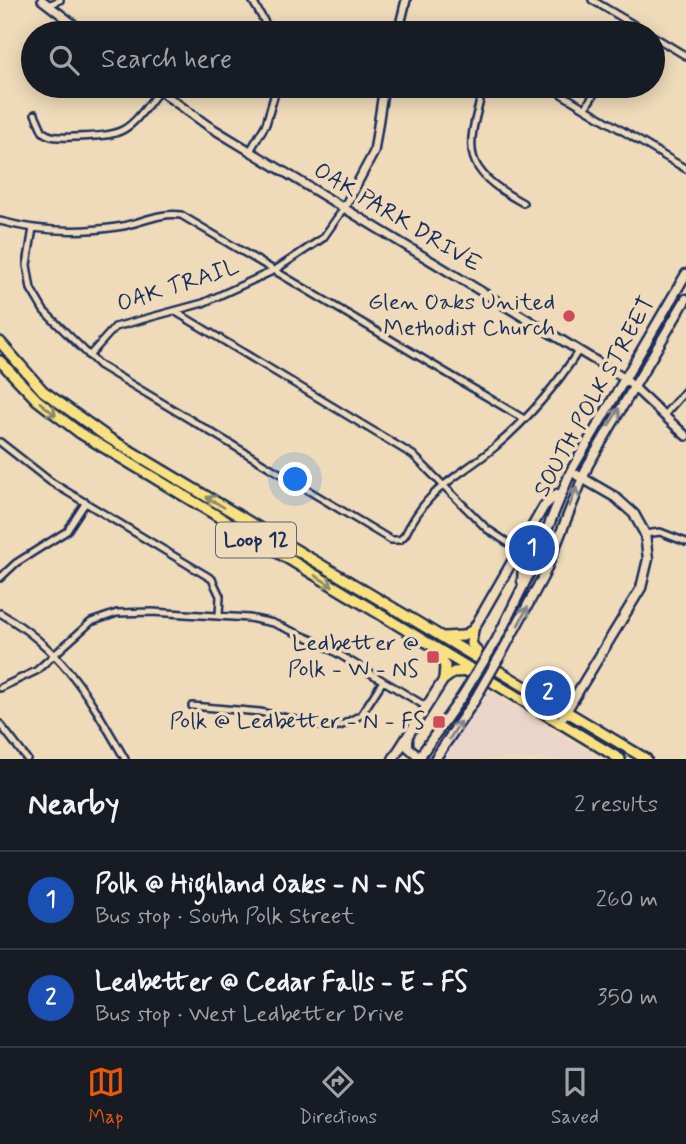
<!DOCTYPE html>
<html lang="en">
<head>
<meta charset="utf-8">
<style>
	:root { --surface:#171b24; --page:#242831; --text:#f1f3f6; --muted:#9ea1a6; --line:#363941; --accent:#ea580c }
	body { margin:0; font-family:Mynerve,sans-serif; background:var(--page); color:var(--text) }
	.you { position:absolute; left:296px; top:480px; width:24px; height:24px; margin:-18px; border:5px solid #fff; border-radius:50%; background:#1a73e8; box-shadow:0 0 0 10px #1a73e833 }
	.badge { display:grid; place-items:center; width:46px; height:46px; border-radius:50%; background:var(--accent); color:#fff; font-size:23px; font-weight:700 }
	.pin { position:absolute; translate:-50% -50%; border:4px solid #fff; box-shadow:0 2px 7px #0006 }
	.list { margin:0; padding:0; list-style:none }
	h2 { display:flex; justify-content:space-between; align-items:center; height:91px; margin:0; padding:0 28px; font-size:30px }
	h2 small { font-size:23px; font-weight:400; color:var(--muted) }
	.list li { display:grid; grid-template-columns:46px 1fr auto; gap:21px; align-items:center; box-sizing:border-box; height:98px; padding:0 28px; border-top:2px solid var(--line) }
	.list b { display:block; font-size:26px; white-space:nowrap }
	.list p { margin:0; font-size:23px; white-space:nowrap; color:var(--muted) }
	.list em { font-size:23px; font-style:normal; color:var(--muted) }
	.icon { flex:none; width:38px; height:38px; fill:none; stroke:currentColor; stroke-width:2; stroke-linecap:round; stroke-linejoin:round }
	.map { position:relative; flex:none; width:686px; height:759px; overflow:hidden }
	.search { position:absolute; background:var(--surface); box-shadow:0 4px 18px #0003; left:21px; right:21px; top:21px; height:77px; display:flex; align-items:center; gap:18px; box-sizing:border-box; padding:0 24px; border-radius:38px; color:var(--muted); font-size:26px }
	.sheet { height:287px; background:var(--surface) }
	nav { display:flex; justify-content:space-around; align-items:center; box-sizing:border-box; height:98px; border-top:2px solid var(--line); background:var(--surface); font-size:19px; color:var(--muted) }
	nav a { display:grid; justify-items:center; gap:4px }
	nav .on { color:var(--accent) }
	.map>svg:first-child { display:block }
	.built { fill:#ebd5cb }
	.lines { fill:none; stroke-linecap:round; stroke-linejoin:round }
	.minor-casing { stroke:#1b2f5e; stroke-width:10 }
	.tertiary-casing { stroke:#1b2f5e; stroke-width:12 }
	.secondary-casing { stroke:#1b2f5e; stroke-width:13 }
	.primary-casing { stroke:#1b2f5e; stroke-width:14 }
	.minor { stroke:#efdbb9; stroke-width:5 }
	.tertiary { stroke:#efdbb9; stroke-width:7 }
	.secondary { stroke:#efdbb9; stroke-width:8 }
	.primary { stroke:#fae180; stroke-width:9 }
	.secondary-bridge-casing { stroke:#1b2f5e; stroke-width:13; stroke-linecap:butt }
	.secondary-bridge { stroke:#efdbb9; stroke-width:8 }
	.oneway { stroke:#8a886f }
	.oneway2 { stroke:#85858c }
	.poi-dot { fill:#d1495b; stroke:#efdbb9; stroke-width:2.5 }
	.labels { text-anchor:middle; dominant-baseline:central; stroke-width:7; stroke-linejoin:round; paint-order:stroke }
	.shield { fill:#efdbb9; stroke:#5b6379; stroke-width:2 }
	.shield-label { font-size:21px; font-weight:bold; fill:#1b2f5e }
	.street-label { font-size:23px; fill:#1b2f5e; stroke:#efdbb9 }
	.poi-label { font-size:23px; fill:#1b2f5e; stroke:#efdbb9; text-anchor:end }
</style>
</head>
<body>
<div class="map">
<svg width="686" height="759" viewBox="0 0 686 759">
	<rect width="100%" height="100%" fill="#efdbb9"/>
	<filter id="ink" filterUnits="userSpaceOnUse"><feTurbulence type="fractalNoise" baseFrequency=".0143" numOctaves="2"/><feDisplacementMap in="SourceGraphic" scale="14" xChannelSelector="R" yChannelSelector="G"/><feConvolveMatrix kernelMatrix="1 2 1 2 8 2 1 2 1" color-interpolation-filters="sRGB"/></filter>
	<g filter="url(#ink)">
		<path class="built" d="M485 690 599 759H438Z"/>
		<g class="lines">
			<g class="minor-casing">
				<path id="minor" d="M252 0 271 33
					M592 0 648 33
					M48 5 60 0
					M401 24 425 33
					M653 36 686 56
					M484 86C467 149 458 167 523 203
					M548 86 686 169
					M586 107 599 86
					M35 114 43 132C52 139 63 137 74 137 127 136 127 132 159 91
					M250 151 266 124 277 86
					M0 221C40 232 82 233 123 226 142 222 162 212 181 215L524 419
					M33 228 27 265 31 289 44 311 99 365 391 540H400L405 535C430 485 455 480 495 447 528 419 556 386 579 350
					M176 312 413 455 487 529 519 550 548 563
					M89 356 115 327 203 303 275 270 323 238 344 208
					M665 414 686 390
					M0 442 51 482 212 579 220 596 219 616
					M645 534 660 532 686 542
					M0 578 16 563 67 531 86 502
					M0 613C65 651 89 697 125 759
					M0 688 36 671 91 622 117 613 152 612 249 618 273 623 320 643 427 707
					M192 706 260 712 327 727 340 726 361 715 383 681
					M0 724 27 759"/>
			</g>
			<g class="tertiary-casing">
				<path id="tertiary" d="M42 0 85 33
					M398 33 406 0
					M153 86 207 125 624 378 686 436
					M344 208 374 152 384 86"/>
			</g>
			<g class="secondary-casing">
				<path id="secondary" d="M519 550 523 567 522 581
					M473 630 544 506 557 494
					M496 641 529 574 571 471 686 274
					M505 647 544 575 588 465 686 299
					M559 723 641 588 648 559 645 534 634 514 615 497 577 475
					M408 738V747L422 759
					M393 759 444 679
					M418 759 463 695
					M435 759 474 701"/>
			</g>
			<g class="primary-casing">
				<path id="primary" d="M0 342 43 391 107 437 646 759
					M0 361 37 400 80 433 620 759
					M473 630 471 643 480 656
					M444 637 463 636 473 630
					M436 650 445 666 444 679
					M444 679 454 672 471 671"/>
			</g>
			<use href="#minor" class="minor"/>
			<use href="#tertiary" class="tertiary"/>
			<use href="#secondary" class="secondary"/>
			<use href="#primary" class="primary"/>
			<g class="secondary-bridge-casing">
				<path id="secondary-bridge" d="M463 695 496 641
					M474 701 505 647"/>
			</g>
			<use href="#secondary-bridge" class="secondary-bridge"/>
		</g>
		<defs><path id="oneway-shaft" d="M-6 0H5M1.5-3L5.5 0L1.5 3" fill="none" stroke-width="1.6" stroke-linecap="round" stroke-linejoin="round" transform="scale(1.75)"/></defs>
		<g class="oneway">
			<use href="#oneway-shaft" transform="translate(48 409) rotate(39)"/>
			<use href="#oneway-shaft" transform="translate(215 502) rotate(-149)"/>
			<use href="#oneway-shaft" transform="translate(324 581) rotate(31)"/>
		</g>
		<g class="oneway2">
			<use href="#oneway-shaft" transform="translate(614 417) rotate(-60)"/>
			<use href="#oneway-shaft" transform="translate(573 497) rotate(-69)"/>
			<use href="#oneway-shaft" transform="translate(523 616) rotate(-62)"/>
			<use href="#oneway-shaft" transform="translate(455 730) rotate(-58)"/>
		</g>
	</g>
	<g class="poi-dot">
		<circle cx="569" cy="316" r="7"/>
		<rect x="426" y="650" width="14" height="14" rx="3.5"/>
		<rect x="432" y="715" width="14" height="14" rx="3.5"/>
	</g>
	<g class="labels">
		<rect class="shield" x="216" y="522.5" width="80" height="35" rx="5"/>
		<g class="shield-label">
			<text x="256" y="540">Loop 12</text>
		</g>
		<g class="street-label">
			<text transform="translate(397 218) rotate(31)">OAK PARK DRIVE</text>
			<text transform="translate(178 286) rotate(-18)">OAK TRAIL</text>
			<text transform="translate(595 397) rotate(-61)">SOUTH POLK STREET</text>
		</g>
		<g class="poi-label">
			<text x="555" y="303">Glen Oaks United<tspan x="555" dy="26">Methodist Church</tspan></text>
			<text x="419" y="644">Ledbetter @<tspan x="419" dy="26">Polk - W - NS</tspan></text>
			<text x="425" y="722">Polk @ Ledbetter - N - FS</text>
		</g>
	</g>
</svg>
<div class="you"></div>
<div class="pin badge" style="left:532px;top:548px;background:#1a4fb4">1</div>
<div class="pin badge" style="left:548px;top:693px;background:#1a4fb4">2</div>
<div class="search"><svg class="icon" aria-label="search" viewBox="0 0 24 24"><circle cx="10" cy="10" r="6"/><path d="M15 15l6 6"/></svg>Search here</div>
</div>
<section class="sheet">
<h2>Nearby<small>2 results</small></h2>
<ul class="list">
<li><span class="badge" style="background:#1a4fb4">1</span><div><b>Polk @ Highland Oaks - N - NS</b><p>Bus stop · South Polk Street</p></div><em>260 m</em></li>
<li><span class="badge" style="background:#1a4fb4">2</span><div><b>Ledbetter @ Cedar Falls - E - FS</b><p>Bus stop · West Ledbetter Drive</p></div><em>350 m</em></li>
</ul>
</section>
<nav>
<a class="on"><svg class="icon" aria-label="map" viewBox="0 0 24 24"><path d="M3 6l6-2 6 2 6-2v14l-6 2-6-2-6 2zM9 4v14M15 6v14"/></svg>Map</a>
<a><svg class="icon" aria-label="directions" viewBox="0 0 24 24"><path d="M12 3l9 9-9 9-9-9zM9 14v-3h6M13 9l2 2-2 2"/></svg>Directions</a>
<a><svg class="icon" aria-label="saved" viewBox="0 0 24 24"><path d="M7 4h10v16l-5-4-5 4z"/></svg>Saved</a>
</nav>
</body>
</html>
